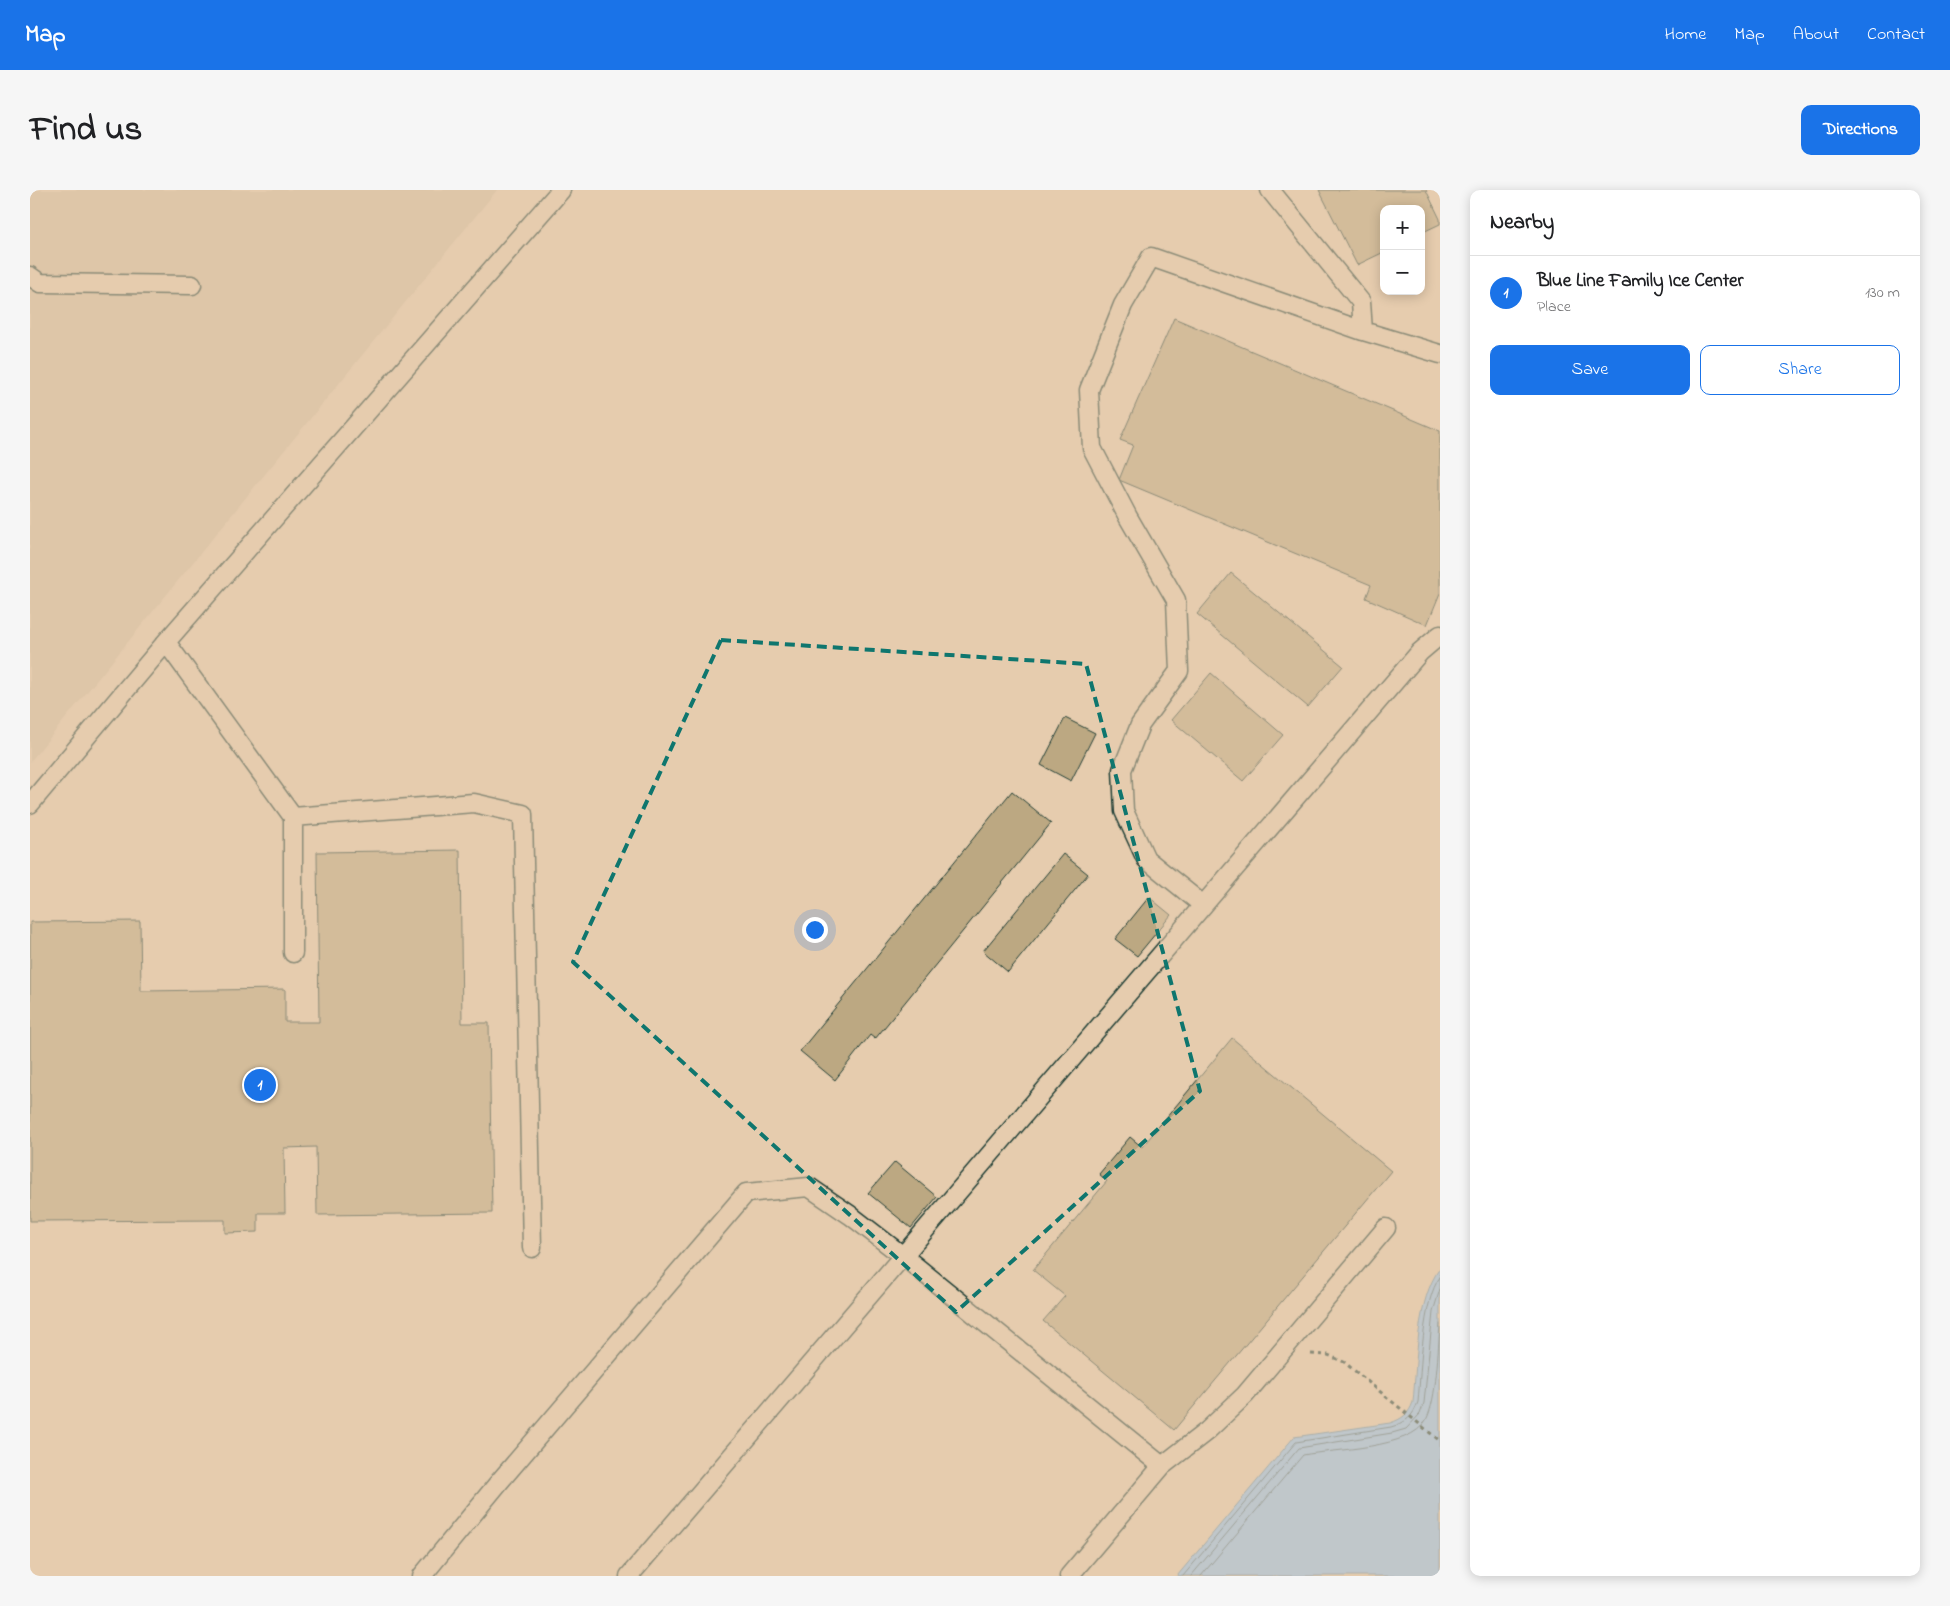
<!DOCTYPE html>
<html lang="en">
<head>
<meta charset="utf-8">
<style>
	:root { --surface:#fff; --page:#f6f6f6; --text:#202124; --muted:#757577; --line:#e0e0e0; --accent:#1a73e8 }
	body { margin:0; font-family:"Indie Flower",sans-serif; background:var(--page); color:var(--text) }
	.controls { position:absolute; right:15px; top:15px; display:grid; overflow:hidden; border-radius:10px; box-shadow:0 2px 12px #0003 }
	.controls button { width:45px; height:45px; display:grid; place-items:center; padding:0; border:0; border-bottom:1px solid var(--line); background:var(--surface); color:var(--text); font:25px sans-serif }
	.you { position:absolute; left:784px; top:739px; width:18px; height:18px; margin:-12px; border:4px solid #fff; border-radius:50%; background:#1a73e8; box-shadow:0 0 0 8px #1a73e833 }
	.badge { display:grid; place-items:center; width:32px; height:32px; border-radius:50%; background:var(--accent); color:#fff; font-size:16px; font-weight:700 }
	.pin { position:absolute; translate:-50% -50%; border:2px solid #fff; box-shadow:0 1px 5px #0006 }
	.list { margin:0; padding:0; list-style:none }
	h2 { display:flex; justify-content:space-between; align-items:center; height:65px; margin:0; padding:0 20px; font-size:21px }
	h2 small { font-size:16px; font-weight:400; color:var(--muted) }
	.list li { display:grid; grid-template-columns:32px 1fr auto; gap:15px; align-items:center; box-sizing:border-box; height:75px; padding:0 20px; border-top:1px solid var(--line) }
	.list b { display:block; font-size:19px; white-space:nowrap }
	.list p { margin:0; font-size:16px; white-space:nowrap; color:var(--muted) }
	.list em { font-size:16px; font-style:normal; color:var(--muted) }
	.actions { display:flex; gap:10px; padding:15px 20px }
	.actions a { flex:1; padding:11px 0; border:1px solid var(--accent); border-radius:10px; text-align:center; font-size:18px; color:var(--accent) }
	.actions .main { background:var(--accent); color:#fff }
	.map { position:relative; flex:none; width:1410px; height:1386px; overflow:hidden; border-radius:10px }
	header { display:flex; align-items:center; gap:30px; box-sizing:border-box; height:70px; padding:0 25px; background:var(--accent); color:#fff }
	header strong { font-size:24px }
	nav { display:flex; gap:28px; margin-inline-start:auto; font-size:18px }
	.intro { display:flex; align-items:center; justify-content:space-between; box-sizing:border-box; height:120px; padding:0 30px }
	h1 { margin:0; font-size:35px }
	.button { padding:12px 22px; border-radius:10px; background:var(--accent); color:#fff; font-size:18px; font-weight:700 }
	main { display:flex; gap:30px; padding:0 30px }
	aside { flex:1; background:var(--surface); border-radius:10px; box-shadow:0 2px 12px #0003 }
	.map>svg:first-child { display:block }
	.built { fill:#d5be9f }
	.water { fill:#92c0ec; stroke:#648ca2 }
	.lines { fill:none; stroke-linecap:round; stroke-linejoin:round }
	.shore { stroke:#4d717e; stroke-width:1 }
	.building { fill:#bca882; stroke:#1f3d34 }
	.lane-casing { stroke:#1f3d34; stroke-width:21 }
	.path { stroke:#1f3d34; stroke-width:3; stroke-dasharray:4 4; stroke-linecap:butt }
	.lane { stroke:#e6ccae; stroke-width:18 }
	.marked { fill:none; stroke:#0f766e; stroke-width:4; stroke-dasharray:10 6; stroke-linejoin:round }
</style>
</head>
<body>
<header>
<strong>Map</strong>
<nav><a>Home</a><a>Map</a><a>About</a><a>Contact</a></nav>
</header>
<div class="intro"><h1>Find us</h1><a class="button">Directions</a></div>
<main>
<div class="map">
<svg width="1410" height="1386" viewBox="0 0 1410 1386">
	<rect width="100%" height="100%" fill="#e6ccae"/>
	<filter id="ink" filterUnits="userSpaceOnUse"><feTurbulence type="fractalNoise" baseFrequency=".02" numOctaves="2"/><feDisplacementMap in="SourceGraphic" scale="10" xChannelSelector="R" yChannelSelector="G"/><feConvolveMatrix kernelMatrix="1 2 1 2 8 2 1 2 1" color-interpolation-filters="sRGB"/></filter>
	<g filter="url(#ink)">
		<path class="built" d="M0 0H467L0 572Z"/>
		<path class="water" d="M1410 1078V1386H1147L1264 1247 1360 1233C1372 1229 1379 1224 1383 1212 1387 1172 1386 1110 1410 1078Z"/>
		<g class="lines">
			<path class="shore" d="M1153 1386 1266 1252 1361 1237C1375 1233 1383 1227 1388 1212 1391 1181 1392 1110 1410 1087
				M1161 1386 1269 1258 1362 1243 1376 1239 1390 1224 1394 1213 1403 1122 1410 1099
				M1171 1386 1273 1265C1304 1259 1381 1259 1396 1230 1407 1210 1408 1158 1410 1134"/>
		</g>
		<path class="building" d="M1289 0H1396L1410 29V34L1391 43V19H1354V62L1327 75Z
			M1144 128 1410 241V403L1397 435 1336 408 1341 395 1089 290 1103 255 1090 250Z
			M1201 383 1313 476 1278 517 1167 424Z
			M1181 483 1253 545 1213 591 1141 530Z
			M1035 528 1065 543 1041 591 1011 575Z
			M982 601 1021 633 845 849 840 845 805 890 770 861Z
			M430 660 432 833H459L462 1023 287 1025 286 957 254 958 255 1023H228V1042L195 1043V1030L0 1031V732L110 731 111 801 255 799V832H289L287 662Z
			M1033 664 1058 684 978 782 953 761Z
			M1119 707 1141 725 1107 766 1085 749Z
			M1202 848 1361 981 1144 1240 1013 1131 1035 1106 1003 1080 1077 991 1069 984 1100 947 1112 957Z
			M865 972 907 1007 881 1038 838 1003Z"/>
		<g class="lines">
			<g class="lane-casing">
				<path id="lane" d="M1240 0 1331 112 1333 141
					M0 86 10 93 162 95
					M136 452 263 627V763
					M0 614 136 452 531 0
					M263 627 444 613 493 624 502 1058
					M1173 715 1116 669 1094 621 1092 580 1110 535 1149 481 1146 410 1098 327 1062 258 1059 200 1093 115 1121 67 1333 141 1410 164
					M392 1386 470 1291 716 1003 779 997 820 1025 873 1066 1132 1276
					M599 1386 1390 462 1410 445
					M1039 1386 1132 1276 1177 1241 1215 1205 1356 1038"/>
			</g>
			<path class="path" d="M1281 1164 1298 1165 1314 1172 1410 1251"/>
			<use href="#lane" class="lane"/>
		</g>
	</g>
	<path d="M0 0H1410V1386H0ZM691 450 1056 474 1170 901 926 1122 543 772Z" fill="#e6ccae" fill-opacity=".55" fill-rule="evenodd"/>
	<path class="marked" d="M691 450 1056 474 1170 901 926 1122 543 772Z"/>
</svg>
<div class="controls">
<button>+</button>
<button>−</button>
</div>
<div class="you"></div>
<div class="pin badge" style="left:230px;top:895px">1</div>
</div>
<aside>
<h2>Nearby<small></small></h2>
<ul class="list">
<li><span class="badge">1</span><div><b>Blue Line Family Ice Center</b><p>Place</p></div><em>130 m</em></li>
</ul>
<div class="actions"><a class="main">Save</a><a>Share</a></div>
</aside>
</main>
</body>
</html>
